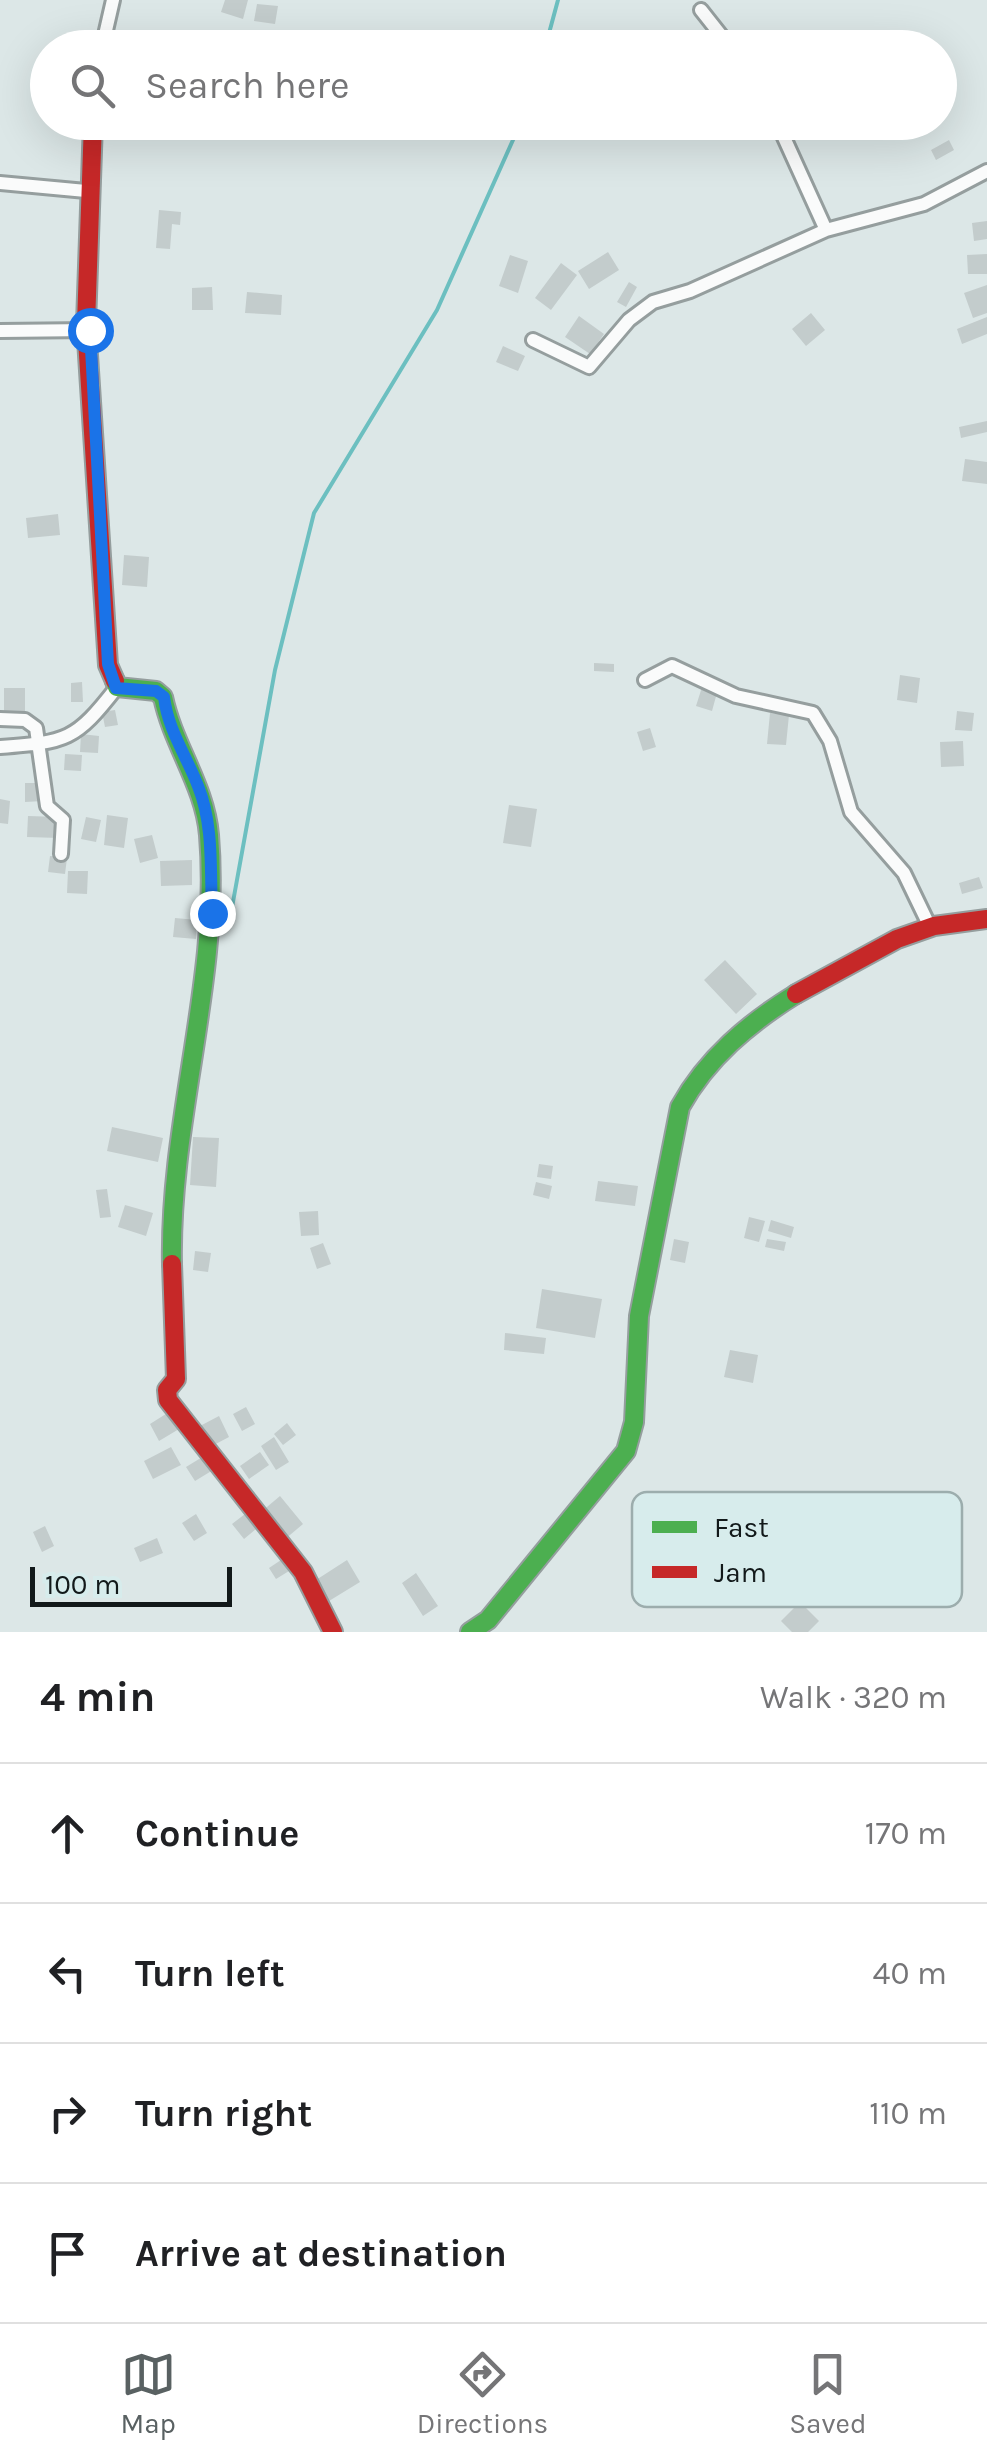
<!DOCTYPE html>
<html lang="en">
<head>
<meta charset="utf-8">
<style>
	:root { --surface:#fff; --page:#f2f2f2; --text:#202124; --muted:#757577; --line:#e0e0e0; --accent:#596162 }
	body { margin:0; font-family:Karla,sans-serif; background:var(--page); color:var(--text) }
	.scale { position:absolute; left:30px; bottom:25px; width:202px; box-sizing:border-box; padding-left:10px; border:5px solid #12191a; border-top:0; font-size:28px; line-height:35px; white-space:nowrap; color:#12191a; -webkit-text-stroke:8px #d7ecec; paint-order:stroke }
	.stop { position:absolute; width:30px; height:30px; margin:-22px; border:8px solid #1a73e8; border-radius:50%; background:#fff }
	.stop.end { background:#1a73e8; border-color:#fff; box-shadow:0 2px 10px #0008 }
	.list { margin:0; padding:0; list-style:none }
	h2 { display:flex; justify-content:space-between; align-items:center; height:130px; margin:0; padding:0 40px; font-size:42px }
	h2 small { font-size:32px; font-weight:400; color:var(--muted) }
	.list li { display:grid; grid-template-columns:65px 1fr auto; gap:30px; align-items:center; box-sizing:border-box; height:140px; padding:0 40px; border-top:2px solid var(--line) }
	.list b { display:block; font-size:38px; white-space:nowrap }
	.list em { font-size:32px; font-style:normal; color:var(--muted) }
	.icon { flex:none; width:55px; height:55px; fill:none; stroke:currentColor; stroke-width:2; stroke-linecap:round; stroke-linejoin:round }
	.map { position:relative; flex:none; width:987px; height:1632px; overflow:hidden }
	.search { position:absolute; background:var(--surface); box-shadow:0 10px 40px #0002; left:30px; right:30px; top:30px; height:110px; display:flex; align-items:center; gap:25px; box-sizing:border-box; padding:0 35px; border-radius:55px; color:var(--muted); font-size:38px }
	.sheet { height:690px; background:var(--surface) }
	nav { display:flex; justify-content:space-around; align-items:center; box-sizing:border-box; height:140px; border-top:2px solid var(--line); background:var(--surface); font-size:28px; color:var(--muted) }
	nav a { display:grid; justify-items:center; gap:5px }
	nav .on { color:var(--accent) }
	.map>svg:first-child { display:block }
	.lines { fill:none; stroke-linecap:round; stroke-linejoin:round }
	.stream { stroke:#6cbfc0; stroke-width:4 }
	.building { fill:#c3cccc }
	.street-casing { stroke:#959e9e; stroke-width:18 }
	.fast-casing { stroke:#959e9e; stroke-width:22 }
	.jam-casing { stroke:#959e9e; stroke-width:22 }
	.street { stroke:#fafbfb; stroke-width:12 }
	.fast { stroke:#4caf50; stroke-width:18 }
	.jam { stroke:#c62828; stroke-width:18 }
	.route { stroke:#1a73e8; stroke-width:12 }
	.key { fill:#d7ecec; stroke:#9cadad; stroke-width:2.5 }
	.key-label { font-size:28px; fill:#12191a }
</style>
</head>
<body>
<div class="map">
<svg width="987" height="1632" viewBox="0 0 987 1632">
	<rect width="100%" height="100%" fill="#dce7e7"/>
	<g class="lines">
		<path class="stream" d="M545 48 558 0
			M231 913 275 670 314 513 437 310 521 122"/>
	</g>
	<path class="building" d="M225 0H248L243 19 221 12Z
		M257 4 278 6 275 24 254 21Z
		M949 140 954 150 936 160 931 150Z
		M159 210 181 212 180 225 172 224 170 249 156 248Z
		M987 221V239L974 241 972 223Z
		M608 252 619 270 589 289 578 271Z
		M987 254V274H968L967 255Z
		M510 255 528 261 518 293 499 286Z
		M561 263 577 275 551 310 535 298Z
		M629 282 637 287 626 307 617 302Z
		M987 285V313L973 318 964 293Z
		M212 287 213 310H192V288Z
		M247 292 282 295 281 315 245 313Z
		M811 313 825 330 806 346 792 329Z
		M579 316 604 334 590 354 565 337Z
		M987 317V334L962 344 957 329Z
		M503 346 525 356 518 371 496 362Z
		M987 421V432L961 438 959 427Z
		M965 459 987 462V484L962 481Z
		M58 514 60 535 28 538 26 518Z
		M124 555 149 557 147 587 122 585Z
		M594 663 614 664V672L594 671Z
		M900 675 920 678 917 703 897 700Z
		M82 682 83 702H71V683Z
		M703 684 718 689 712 711 696 706Z
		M4 688H25V715H4Z
		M115 710 118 725 105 727 102 712Z
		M957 711 974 713 972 731 955 730Z
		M770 713 789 715 786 745 767 744Z
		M650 728 656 747 643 751 637 732Z
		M81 734 99 736 98 753 80 752Z
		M963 741 964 766 941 767 940 742Z
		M65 754 82 755 81 771 64 770Z
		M25 783H43V801L25 802Z
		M0 799 10 801 8 824 0 823Z
		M509 805 537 809 531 847 503 843Z
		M107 815 128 818 124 848 104 845Z
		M28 816 59 817V838L27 837Z
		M86 817 101 820 96 842 81 839Z
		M152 835 158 858 140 863 134 839Z
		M50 856 67 858 65 874 48 872Z
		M192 860V885L161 886 160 861Z
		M68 871H88L87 894 67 893Z
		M979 877 983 888 962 894 959 883Z
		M175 918 197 920 196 939 173 937Z
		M725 960 757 994 736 1014 704 980Z
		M112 1127 163 1138 158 1162 107 1151Z
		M193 1137 219 1138 216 1187 190 1185Z
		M539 1164 553 1166 551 1179 537 1177Z
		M598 1181 638 1186 635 1206 595 1201Z
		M536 1182 552 1186 549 1199 533 1195Z
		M107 1189 111 1217 100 1218 96 1190Z
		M125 1205 153 1213 146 1236 118 1227Z
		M318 1211 319 1235 301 1236 299 1212Z
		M749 1217 765 1221 759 1242 744 1238Z
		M771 1220 794 1227 791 1238 768 1231Z
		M674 1239 689 1242 685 1263 670 1260Z
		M767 1239 786 1242 784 1251 765 1247Z
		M323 1243 331 1264 317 1269 310 1248Z
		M195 1251 211 1253 208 1272 193 1270Z
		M542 1289 602 1299 595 1338 536 1328Z
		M505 1333 546 1338 544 1354 504 1350Z
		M730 1350 758 1355 753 1383 724 1377Z
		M246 1407 255 1424 242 1431 233 1414Z
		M169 1412 179 1429 159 1441 150 1424Z
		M219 1416 229 1437 210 1447 200 1426Z
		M287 1423 296 1435 283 1445 274 1434Z
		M274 1437 289 1462 276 1470 261 1446Z
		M171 1447 181 1465 153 1479 144 1461Z
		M260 1452 269 1465 249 1479 240 1466Z
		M204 1456 213 1470 195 1481 186 1467Z
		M280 1496 303 1524 284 1540 261 1512Z
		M196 1514 207 1533 194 1541 182 1523Z
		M245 1514 256 1529 244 1539 232 1524Z
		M45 1526 54 1546 42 1552 33 1532Z
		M157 1538 163 1553 140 1562 134 1548Z
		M281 1560 289 1571 276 1579 269 1568Z
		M347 1560 360 1582 329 1601 316 1580Z
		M416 1573 438 1606 423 1616 402 1583Z
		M800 1602 819 1621 808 1632H792L781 1621Z"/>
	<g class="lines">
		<g class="street-casing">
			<path id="street" d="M701 10 731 48
				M102 48 113 0
				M777 122 826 230
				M0 183 86 191
				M0 331 90 330
				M533 340 589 367 629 320 653 302 690 291 826 230 924 204 987 171
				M645 680 672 666 736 696 813 713 830 741 851 812 904 873 930 927
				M0 719 25 720 36 728 47 806 63 820 61 854
				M0 747C67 742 75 741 117 687"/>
		</g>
		<g class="fast-casing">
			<path id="fast" d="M115 681 117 687 156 691 163 697C173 745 205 786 209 835 221 979 169 1119 172 1264
				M470 1632 488 1620 626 1451 634 1422 639 1316 680 1107C707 1058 749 1023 796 994"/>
		</g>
		<g class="jam-casing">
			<path id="jam" d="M93 122 86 324 108 665 115 681
				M796 994 897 939 934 926 987 919
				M172 1264 176 1379 167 1390 168 1400 303 1572 333 1632"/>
		</g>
		<use href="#street" class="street"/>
		<use href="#fast" class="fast"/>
		<use href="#jam" class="jam"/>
	</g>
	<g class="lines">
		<path class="route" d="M90 330 108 664 116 688 156 691 164 697C168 730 186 755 198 786 214 826 210 870 212 913"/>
	</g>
	<rect x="632" y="1492" width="330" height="115" rx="15" class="key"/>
	<rect x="652" y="1521" width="45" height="12" fill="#4caf50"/>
	<rect x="652" y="1566" width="45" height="12" fill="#c62828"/>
	<g class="key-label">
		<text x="714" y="1537">Fast</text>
		<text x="714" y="1582">Jam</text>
	</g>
</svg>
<div class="scale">100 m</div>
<div class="stop" style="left:90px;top:330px"></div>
<div class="stop end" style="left:212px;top:913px"></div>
<div class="search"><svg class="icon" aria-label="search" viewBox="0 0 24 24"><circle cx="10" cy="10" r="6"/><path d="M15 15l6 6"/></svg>Search here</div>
</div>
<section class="sheet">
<h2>4 min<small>Walk · 320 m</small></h2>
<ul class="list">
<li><svg class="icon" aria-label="ahead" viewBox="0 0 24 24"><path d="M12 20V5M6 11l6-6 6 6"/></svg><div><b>Continue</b></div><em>170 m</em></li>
<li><svg class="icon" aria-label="left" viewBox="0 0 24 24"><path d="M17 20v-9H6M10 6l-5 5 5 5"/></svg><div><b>Turn left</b></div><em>40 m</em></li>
<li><svg class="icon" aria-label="right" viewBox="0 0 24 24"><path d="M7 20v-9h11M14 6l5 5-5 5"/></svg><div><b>Turn right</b></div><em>110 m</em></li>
<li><svg class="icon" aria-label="arrive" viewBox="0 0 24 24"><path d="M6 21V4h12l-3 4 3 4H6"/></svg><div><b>Arrive at destination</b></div></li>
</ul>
</section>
<nav>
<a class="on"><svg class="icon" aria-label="map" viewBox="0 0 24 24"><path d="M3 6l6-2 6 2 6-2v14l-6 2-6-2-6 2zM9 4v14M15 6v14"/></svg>Map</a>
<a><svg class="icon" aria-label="directions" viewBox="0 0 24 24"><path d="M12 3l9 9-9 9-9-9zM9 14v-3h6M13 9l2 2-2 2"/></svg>Directions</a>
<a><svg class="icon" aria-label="saved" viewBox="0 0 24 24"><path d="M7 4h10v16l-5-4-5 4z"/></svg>Saved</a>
</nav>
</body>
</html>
